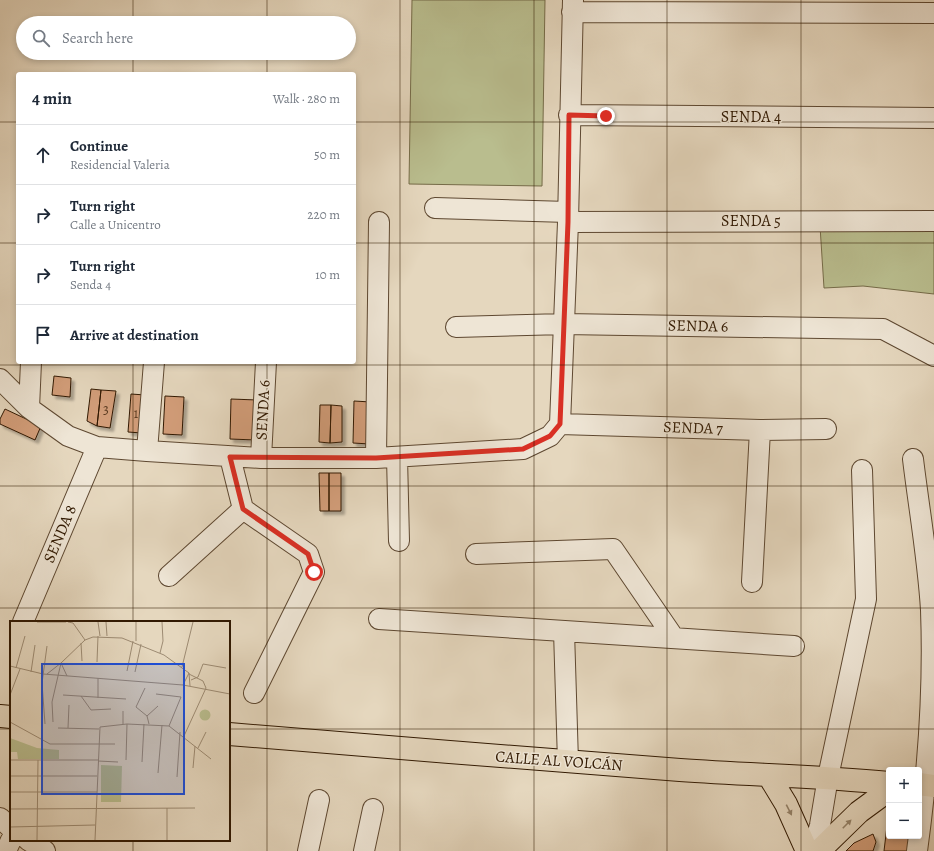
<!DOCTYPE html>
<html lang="en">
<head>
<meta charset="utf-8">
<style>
	:root { --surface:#fff; --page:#f6f6f7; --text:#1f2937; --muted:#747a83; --line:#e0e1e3 }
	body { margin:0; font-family:Alegreya,serif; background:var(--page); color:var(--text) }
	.controls { position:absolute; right:12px; bottom:12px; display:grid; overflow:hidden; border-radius:4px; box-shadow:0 2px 6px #0003 }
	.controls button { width:36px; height:36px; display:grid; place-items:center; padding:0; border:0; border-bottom:1px solid var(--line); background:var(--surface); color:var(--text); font:20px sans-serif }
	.stop { position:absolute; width:12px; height:12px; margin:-9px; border:3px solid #d93025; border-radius:50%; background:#fff }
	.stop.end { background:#d93025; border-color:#fff; box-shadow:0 1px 4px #0008 }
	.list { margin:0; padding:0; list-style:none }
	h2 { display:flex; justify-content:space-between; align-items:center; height:52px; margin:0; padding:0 16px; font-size:17px }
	h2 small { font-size:13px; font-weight:400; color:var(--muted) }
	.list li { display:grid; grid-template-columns:26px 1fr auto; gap:12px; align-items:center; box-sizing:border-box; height:60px; padding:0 16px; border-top:1px solid var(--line) }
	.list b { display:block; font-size:15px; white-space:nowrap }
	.list p { margin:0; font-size:13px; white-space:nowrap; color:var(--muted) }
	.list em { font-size:13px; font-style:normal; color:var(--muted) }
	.icon { flex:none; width:22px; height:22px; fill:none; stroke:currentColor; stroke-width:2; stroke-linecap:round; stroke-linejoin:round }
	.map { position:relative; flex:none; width:934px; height:851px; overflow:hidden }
	.search { position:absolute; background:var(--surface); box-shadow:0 2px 6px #0003; left:16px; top:16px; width:340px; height:44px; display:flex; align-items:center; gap:10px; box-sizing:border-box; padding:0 14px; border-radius:22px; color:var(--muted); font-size:15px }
	.panel { position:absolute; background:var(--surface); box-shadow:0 2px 6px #0003; left:16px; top:72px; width:340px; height:292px; border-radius:4px }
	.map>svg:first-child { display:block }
	.green { fill:#b9bd8e; stroke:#756b48 }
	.building { fill:#d29d79; stroke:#311902; filter:url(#shadow) }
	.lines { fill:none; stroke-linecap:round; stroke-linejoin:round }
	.minor-casing { stroke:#5e4831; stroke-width:22 }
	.major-casing { stroke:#311902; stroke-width:24 }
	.minor { stroke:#eee5d5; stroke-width:20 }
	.major { stroke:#e5d7be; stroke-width:22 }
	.oneway { fill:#948269 }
	.route { stroke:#d93025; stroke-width:5 }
	.grid { fill:none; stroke:#311902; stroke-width:1; stroke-opacity:0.55 }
	.labels { text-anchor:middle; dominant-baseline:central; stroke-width:3; stroke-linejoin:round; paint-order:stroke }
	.number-label { font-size:14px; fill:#593a20 }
	.street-label { font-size:16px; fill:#311902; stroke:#eee5d5 }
	.inset-road { fill:none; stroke:#9d8b73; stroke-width:1 }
	.view { fill:#1d4ed8; fill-opacity:0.15; stroke:#1d4ed8; stroke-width:2 }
	.inset-edge { fill:none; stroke:#311902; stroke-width:2 }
</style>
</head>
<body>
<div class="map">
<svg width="934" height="851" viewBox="0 0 934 851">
	<defs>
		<filter id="shadow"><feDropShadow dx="3.5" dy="3.5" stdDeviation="1" flood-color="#0004"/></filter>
	</defs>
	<rect width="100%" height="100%" fill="#e5d7be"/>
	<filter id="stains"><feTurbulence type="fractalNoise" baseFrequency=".005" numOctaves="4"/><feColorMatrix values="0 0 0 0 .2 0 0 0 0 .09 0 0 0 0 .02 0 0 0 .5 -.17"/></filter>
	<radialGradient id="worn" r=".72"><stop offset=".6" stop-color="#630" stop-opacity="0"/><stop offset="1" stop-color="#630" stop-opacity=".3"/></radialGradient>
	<path class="green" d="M412 0H545L542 186 409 184Z
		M934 225V294L863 286 824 288 820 226Z"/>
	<path class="building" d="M54 376 71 378 70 397 52 395Z
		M91 389 101 390 97 426 87 421Z
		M101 390 116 391 110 428 97 426Z
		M131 394 145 395 142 433 128 432Z
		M165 396 184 397 182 435 163 434Z
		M231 399 257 400 256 440 230 439Z
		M354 401 371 402 370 444 353 443Z
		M320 405H331L330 443 319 442Z
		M331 405 342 406V442L330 443Z
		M5 409 41 426 35 440 0 424V419Z
		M319 473H329V511H320Z
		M329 473H341V511H329Z
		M887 826H889V836H911L909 851H884Z
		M873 834 876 842 873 851H846L854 843Z"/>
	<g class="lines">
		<g class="minor-casing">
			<path id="minor" d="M572 12 934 13
				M569 115 934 118
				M435 208 568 212
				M568 222 934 221
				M456 327 564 324 883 329 934 356
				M0 379 29 408 68 436 97 447 147 451 261 458H376L523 449 550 436 560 424 568 222 573 0
				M29 408 31 362
				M560 424 760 430 826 429
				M147 451 154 362
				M230 457 243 509 308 554 314 572 254 693
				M397 457 399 541
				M261 458 266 362
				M376 458 379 222
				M913 459C919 509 928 559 931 610 934 690 928 771 917 851
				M476 554 613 549 674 638
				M169 576 243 509
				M752 582 760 430
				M379 619 794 646
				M23 622 97 447
				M564 631 568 762
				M0 818 11 828
				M28 840 45 851
				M6 851 11 840
				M308 851 319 800
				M364 851 373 809
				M813 851 820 825 828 777 866 599 862 470"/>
		</g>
		<g class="major-casing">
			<path id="major" d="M0 716 11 717
				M229 734C379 746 530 759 680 770 750 775 819 776 889 783
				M769 776 786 804 807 851
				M919 784 934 786
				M819 851 859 812 889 790"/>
		</g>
		<use href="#minor" class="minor"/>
		<use href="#major" class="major"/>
	</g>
	<defs><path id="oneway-solid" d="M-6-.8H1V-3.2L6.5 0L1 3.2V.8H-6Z"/></defs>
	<g class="oneway">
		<use href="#oneway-solid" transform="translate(789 810) rotate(63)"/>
		<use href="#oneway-solid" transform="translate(847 824) rotate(-45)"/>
	</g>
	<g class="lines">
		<path class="route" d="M314 572 308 554 243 509 230 457 376 458 523 449 550 436 560 424 568 222 569 115 606 116"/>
	</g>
	<path class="grid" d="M133 0V23M267 0V23M400 0V851M534 0V851M667 0V851M801 0V851M133 53V74M267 53V74M0 122H18M354 122H934M0 243H18M354 243H934M133 362V622M267 362V851M0 365H934M0 486H934M0 608H934M0 729H11M229 729H934M133 840V851"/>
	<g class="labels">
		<g class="number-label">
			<text x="106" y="409">3</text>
			<text x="136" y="413">1</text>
		</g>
		<g class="street-label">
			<text x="751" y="117">SENDA 4</text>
			<text x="751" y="221">SENDA 5</text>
			<text transform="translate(698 326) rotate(1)">SENDA 6</text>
			<text transform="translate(263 410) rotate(-87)">SENDA 6</text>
			<text transform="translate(693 428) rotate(2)">SENDA 7</text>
			<text transform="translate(60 534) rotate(-67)">SENDA 8</text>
			<text transform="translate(559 761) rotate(4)">CALLE AL VOLCÁN</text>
		</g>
	</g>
	<g transform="translate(10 621)">
		<rect width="220" height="220" fill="#e5d7be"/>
		<path d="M189.5 94a5.5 5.5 0 1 1 11 0a5.5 5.5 0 1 1-11 0ZM0 117 27 127 49 129V138H8L7 131H0ZM91 144 112 145 111 181H91Z" fill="#b9bd8e"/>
		<path class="inset-road" d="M27 1H56M58 1 63 2 75 19M88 1 90 15M96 1 97 15M126 1V20M71 22 72 40M150 32 153 20 152 1M87 41 88 15M0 45 33 53 173 64 220 73M172 46 183 1M6 47 15 15M117 50 123 20M21 51 25 24M125 51 131 23M37 53 51 42 57 55M88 57V77M181 59 188 56 193 43 216 47M173 64 179 52M135 67 126 86 137 95 139 103M146 73 171 76 159 105M0 74 10 48M53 74 116 78M71 75 81 89 101 88M113 90V103M137 95 148 85M0 101 40 123H105M43 101 42 81 51 42 75 19 83 16 112 17 154 34 179 52 180 65M35 103 32 62 37 25M48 107 89 108M58 107 59 84M174 115 196 67 193 60 179 53M188 127 196 111M0 139H88M116 139 117 103M88 140 108 141M132 141 134 103M183 147 185 125M148 152 152 104M0 155H87M167 156 170 111M0 171H87M157 187V219M0 188 185 187M0 206 85 204M27 219 28 139M85 219 90 106 117 103 159 105 201 138"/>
		<path class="view" d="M32 43H174V173H32Z"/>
		<rect width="220" height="220" class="inset-edge"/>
	</g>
	<rect width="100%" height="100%" filter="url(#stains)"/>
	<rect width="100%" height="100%" fill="url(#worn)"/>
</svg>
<div class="controls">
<button>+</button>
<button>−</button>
</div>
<div class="stop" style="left:314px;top:572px"></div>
<div class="stop end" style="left:606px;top:116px"></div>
<div class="search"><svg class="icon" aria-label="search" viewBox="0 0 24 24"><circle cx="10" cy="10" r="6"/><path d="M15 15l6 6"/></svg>Search here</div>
<section class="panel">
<h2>4 min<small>Walk · 280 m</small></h2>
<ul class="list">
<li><svg class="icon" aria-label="ahead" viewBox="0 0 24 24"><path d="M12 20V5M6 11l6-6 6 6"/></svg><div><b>Continue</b><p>Residencial Valeria</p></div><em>50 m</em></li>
<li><svg class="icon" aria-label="right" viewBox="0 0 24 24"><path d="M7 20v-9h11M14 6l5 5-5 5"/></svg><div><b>Turn right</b><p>Calle a Unicentro</p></div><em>220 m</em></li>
<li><svg class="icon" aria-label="right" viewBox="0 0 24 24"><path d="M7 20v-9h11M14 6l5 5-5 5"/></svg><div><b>Turn right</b><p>Senda 4</p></div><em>10 m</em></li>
<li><svg class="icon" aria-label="arrive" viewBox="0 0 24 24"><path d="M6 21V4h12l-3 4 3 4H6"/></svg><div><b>Arrive at destination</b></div></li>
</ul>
</section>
</div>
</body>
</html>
